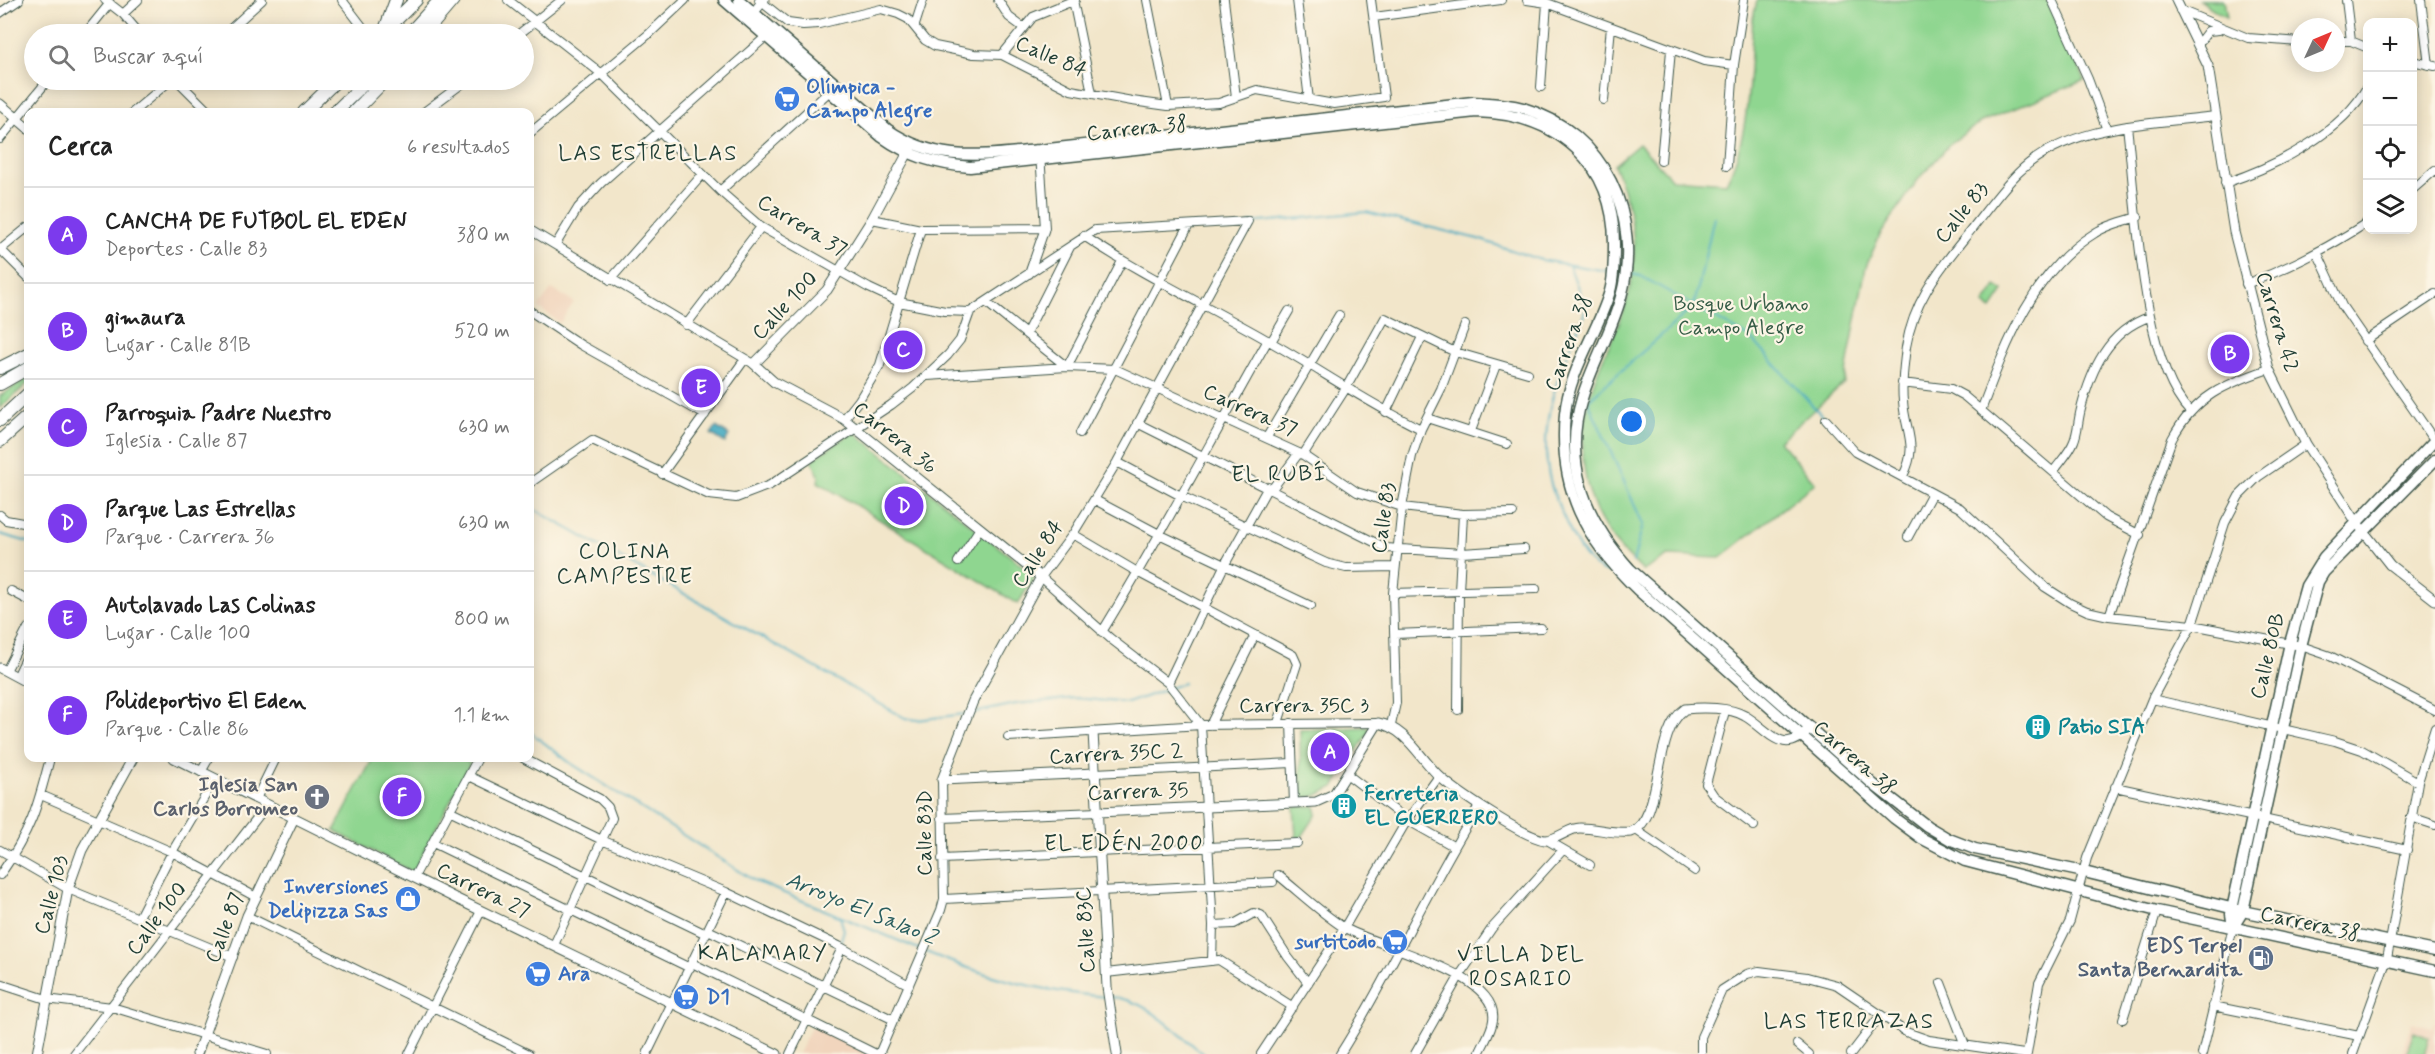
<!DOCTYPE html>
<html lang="es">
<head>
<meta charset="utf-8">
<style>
	:root { --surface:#fff; --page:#f2f2f2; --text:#222; --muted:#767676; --line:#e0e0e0; --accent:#7c3aed }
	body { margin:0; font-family:Mynerve,sans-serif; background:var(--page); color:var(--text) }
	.controls { position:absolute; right:18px; top:18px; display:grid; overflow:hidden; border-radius:12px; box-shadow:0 3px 15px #0003 }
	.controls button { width:54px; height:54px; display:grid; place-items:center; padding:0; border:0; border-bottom:2px solid var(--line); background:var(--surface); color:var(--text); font:30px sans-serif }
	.compass { position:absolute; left:2291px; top:18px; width:54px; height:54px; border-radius:50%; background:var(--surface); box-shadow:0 3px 15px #0003; rotate:46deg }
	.you { position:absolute; left:1632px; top:422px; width:21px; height:21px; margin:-15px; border:4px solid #fff; border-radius:50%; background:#1a73e8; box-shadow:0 0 0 9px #1a73e833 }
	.badge { display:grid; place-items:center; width:39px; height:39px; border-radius:50%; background:var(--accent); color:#fff; font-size:20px; font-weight:700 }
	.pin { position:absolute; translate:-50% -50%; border:3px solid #fff; box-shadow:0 2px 6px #0006 }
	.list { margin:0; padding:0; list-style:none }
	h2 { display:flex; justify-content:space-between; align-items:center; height:78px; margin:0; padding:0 24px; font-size:26px }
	h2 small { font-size:20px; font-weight:400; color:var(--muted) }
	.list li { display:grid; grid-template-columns:39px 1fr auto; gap:18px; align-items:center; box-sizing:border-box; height:96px; padding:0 24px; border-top:2px solid var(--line) }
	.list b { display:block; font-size:22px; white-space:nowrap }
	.list p { margin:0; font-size:20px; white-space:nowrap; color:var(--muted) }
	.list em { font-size:20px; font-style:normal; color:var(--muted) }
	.icon { flex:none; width:33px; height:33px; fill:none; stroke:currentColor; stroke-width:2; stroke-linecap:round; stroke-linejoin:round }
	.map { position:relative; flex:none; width:2435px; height:1054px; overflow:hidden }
	.search { position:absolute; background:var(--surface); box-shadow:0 3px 15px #0003; left:24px; top:24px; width:510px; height:66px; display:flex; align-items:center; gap:15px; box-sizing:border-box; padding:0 21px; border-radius:33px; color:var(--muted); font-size:22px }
	.panel { position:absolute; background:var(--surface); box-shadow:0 3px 15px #0003; left:24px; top:108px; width:510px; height:654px; border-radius:12px }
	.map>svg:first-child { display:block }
	.built { fill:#f1d5bd }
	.green { fill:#8fd690; stroke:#578a62; stroke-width:1.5 }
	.water { fill:#40a8c0; stroke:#30727a; stroke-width:1.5 }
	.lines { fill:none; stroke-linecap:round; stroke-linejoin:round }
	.stream { stroke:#40a8c0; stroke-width:2 }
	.minor-casing { stroke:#3f564a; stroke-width:10 }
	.tertiary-casing { stroke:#3f564a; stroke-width:11 }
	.secondary-casing { stroke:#3f564a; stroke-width:13 }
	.trunk-casing { stroke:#3f564a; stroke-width:14 }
	.minor { stroke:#fff; stroke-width:8 }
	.tertiary { stroke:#fff; stroke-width:9 }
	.secondary { stroke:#fff; stroke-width:10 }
	.trunk { stroke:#fff; stroke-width:12 }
	.labels { text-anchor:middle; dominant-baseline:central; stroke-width:4.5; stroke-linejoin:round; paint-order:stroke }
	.street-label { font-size:21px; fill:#1f3d34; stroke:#fcf5e5 }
	.shop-label { font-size:21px; font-weight:bold; fill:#366cbe; stroke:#fcf5e5; text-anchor:start }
	.park-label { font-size:21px; fill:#355c46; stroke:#fcf5e5 }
	.culture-label { font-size:21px; font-weight:bold; fill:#0d838f; stroke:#fcf5e5; text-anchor:start }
	.worship-label { font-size:21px; font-weight:bold; fill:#5b616d; stroke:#fcf5e5; text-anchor:end }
	.service-label { font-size:21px; font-weight:bold; fill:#4e5e75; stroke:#fcf5e5; text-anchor:end }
	.neighbourhood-label { font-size:22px; letter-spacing:1.5px; fill:#1f3d34; stroke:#fcf5e5 }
	.water-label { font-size:22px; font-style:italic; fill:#295d5e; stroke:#fcf5e5 }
</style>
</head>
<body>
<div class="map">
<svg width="2435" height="1054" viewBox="0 0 2435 1054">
	<rect width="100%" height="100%" fill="#fcf5e5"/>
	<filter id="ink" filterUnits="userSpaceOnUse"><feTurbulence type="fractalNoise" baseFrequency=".0167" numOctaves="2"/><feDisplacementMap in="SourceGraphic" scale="12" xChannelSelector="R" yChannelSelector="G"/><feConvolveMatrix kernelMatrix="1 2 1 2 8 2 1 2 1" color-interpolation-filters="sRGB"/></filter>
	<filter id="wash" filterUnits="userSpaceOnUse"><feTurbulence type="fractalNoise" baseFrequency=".008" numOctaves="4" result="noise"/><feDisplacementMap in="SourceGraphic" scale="24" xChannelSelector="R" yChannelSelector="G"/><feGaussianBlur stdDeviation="1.35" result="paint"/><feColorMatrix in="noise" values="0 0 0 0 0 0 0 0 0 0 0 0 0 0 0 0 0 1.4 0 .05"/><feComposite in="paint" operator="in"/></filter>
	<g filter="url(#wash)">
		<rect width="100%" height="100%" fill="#f2e6ca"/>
		<path class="built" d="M552 289 574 302 560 323 538 307Z
			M2435 1021V1054H2401L2412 1022 2432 1027Z
			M812 1025 868 1054H798Z"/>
		<path class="green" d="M1757 0H2047L2085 80 1981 122 1951 143 1917 181 1880 235 1866 266 1844 383 1779 441 1815 483 1720 558 1668 556 1643 571C1634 562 1623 552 1615 542 1573 488 1576 421 1602 361 1613 336 1626 312 1631 284 1639 244 1630 202 1614 165L1639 144 1672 179 1726 183C1751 135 1749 71 1753 18Z
			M2199 0H2224L2227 18Z
			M1996 286 2004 291 1992 309 1984 304Z
			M26 379 28 383 0 408V396Z
			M854 432 1035 576 1018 604 818 482 819 476 812 460Z
			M1366 727 1370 730 1334 787 1316 796 1301 798 1300 730Z
			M373 758H460L470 763 413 872 334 831Z
			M1315 806 1317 814 1301 838 1296 837 1294 807Z
			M2414 1032 2429 1038 2424 1054H2406Z"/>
		<path class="water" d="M716 427 729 435 725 443 711 434Z"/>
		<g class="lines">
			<path class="stream" d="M1249 223 1366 212 1478 239 1541 260 1607 271
				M1569 265 1586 309C1564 363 1535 419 1550 480 1553 496 1562 512 1568 527 1577 546 1588 567 1608 573
				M1631 274 1641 276 1752 339 1824 418
				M1588 401 1643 524 1633 562
				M1585 403 1694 306 1714 217
				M530 507 905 718 917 720 964 714
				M0 534 28 542
				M973 713 1016 704 1076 698 1128 703 1184 683
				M530 732 569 762 755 881 921 950
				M840 943 844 930 840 917
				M926 952C990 978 1037 991 1106 997
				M1111 997C1150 1000 1174 1032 1204 1054"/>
		</g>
	</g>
	<g filter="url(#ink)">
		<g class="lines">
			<g class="minor-casing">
				<path id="minor" d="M105 0 123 14 140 34
					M342 0 368 34
					M508 0 602 74 720 191 761 227 869 288 899 302 945 311 970 312 1095 230 1248 221
					M759 0 788 23 803 25 819 24 881 9 898 14 908 19 925 40 935 46 974 54 1002 55 1071 90 1132 101 1168 106 1219 103 1257 90 1334 104 1384 97 1371 0
					M998 0 1009 17 1024 28
					M1073 0 1092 93
					M1147 0 1168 106
					M1224 0 1236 97
					M1297 0 1309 100
					M1527 0 1547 3 1704 61 1734 65
					M2052 0 2088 79 2107 130
					M2346 0 2351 41
					M2421 0 2429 65
					M2180 10 2248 38 2300 42
					M0 13 19 0
					M123 14 138 0
					M1374 17 1501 0
					M915 25 923 0
					M85 34 110 3
					M225 34 262 0
					M519 34 562 0
					M2336 41H2351L2368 48
					M2198 44 2208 31 2219 30
					M1002 55 1033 17 1075 0
					M2412 61 2435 66
					M177 80 209 112
					M1541 87 1547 3
					M1604 100 1611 27
					M133 112 171 80
					M424 112 467 80
					M2127 126C2136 199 2140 360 2190 412
					M530 133 650 33 685 0
					M0 139 48 80
					M1661 161 1671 50
					M1727 166 1734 65 1744 0
					M2225 183C2274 167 2343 133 2368 85
					M2412 190 2435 170
					M720 191 833 88
					M872 219 921 229 1045 228
					M530 230 754 364
					M1084 236C1142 275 1206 305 1267 340 1319 369 1367 403 1421 429
					M556 244 578 208 601 183 770 33
					M0 249 28 277
					M0 250 28 227
					M2318 254 2342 306 2435 441
					M1029 274 1045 228 1040 154
					M610 280 703 174
					M2246 284C2290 268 2328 248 2368 222
					M987 303 1067 367 1115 369 1303 455 1357 492 1402 507 1463 514 1513 513
					M530 311 581 345 705 415
					M686 325 761 227
					M1026 334 1070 247
					M2365 341 2435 294
					M1271 342 1289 311
					M927 376 1067 367 1122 261
					M1902 383 1951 389 1964 396 2106 517 2140 535
					M1982 408C2006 344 2033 271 2095 233 2107 225 2124 221 2138 217
					M1386 412 1422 337
					M1427 418 1507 444
					M844 419 859 400 880 365 921 229
					M1826 420 1855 452 1960 508 2045 587 2070 603 2087 611 2109 616 2192 625 2301 646 2330 656 2435 710
					M1137 423 1386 548 1462 553 1524 549
					M1471 431 1496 365
					M1080 433 1188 227
					M1267 437 1339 315
					M1303 455 1346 388 1385 318 1455 352 1528 373
					M1117 462 1181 496 1326 563 1346 568 1395 567
					M2053 472C2060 462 2070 452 2074 441 2078 431 2078 420 2081 409 2091 370 2108 331 2149 317
					M662 474 745 359
					M1903 476C1919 445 1905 432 1903 401 1901 383 1904 365 1906 347 1913 304 1936 273 1963 240 1981 218 1998 193 2018 173 2067 124 2151 124 2215 116
					M530 483 592 440 709 495 736 498 770 485 891 405 913 388 948 355 960 340 970 312
					M1272 489 1299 453
					M1095 500 1161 535 1311 606
					M0 515 6 520 28 524
					M1073 534 1139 573 1293 655 1297 664 1278 723
					M1908 537 1932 493
					M958 562 980 528
					M11 591 28 600
					M1393 593 1536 589
					M2109 616 2172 439C2195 396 2225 384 2269 369
					M1102 632C1161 536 1213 437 1268 340
					M1395 634 1541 628
					M6 671 28 628
					M17 677 28 654
					M1168 683 1224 566 1268 487
					M2152 699 2335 741 2362 750 2418 782
					M1458 710 1459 591 1463 514
					M1725 711 1706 784 1714 796 1754 826
					M1291 723 1294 803
					M1210 725 1255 635
					M1391 725 1396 703 1393 593 1402 507 1412 456 1421 429 1441 389 1465 325
					M1008 737 1201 725 1378 723
					M523 758 600 799 608 807 612 818 554 945
					M201 772 209 758
					M1095 773 1292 763
					M1348 775 1407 820 1453 846
					M469 776 604 841 726 892 839 946 909 985
					M2115 787 2407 850
					M41 795 172 852 256 897
					M256 799 276 758
					M449 810 706 934
					M2411 817 2435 825
					M942 818 1098 812
					M1636 830 1695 871
					M1547 840 1590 865
					M433 843 690 968
					M0 850 68 889 233 957
					M942 859 1297 843
					M0 875C31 831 37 809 50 758
					M1278 875C1299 892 1320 912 1343 927 1373 946 1500 972 1493 1020 1492 1031 1483 1044 1479 1054
					M414 877 478 758
					M944 899 1273 882
					M247 916 529 1054
					M139 917 172 852 215 779
					M1213 925 1234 924 1254 913 1261 915 1288 957 1308 983
					M708 930 894 1020
					M1212 961 1213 925 1201 725 1168 683 1111 639 1041 577 1073 534 1117 462 1248 221
					M692 963 876 1054
					M1106 973 1219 960 1293 1007
					M1941 983 1965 1045
					M0 984 46 999 112 1007 267 1054
					M2213 1006 2359 1036
					M2123 1019 2157 911
					M1797 1044 1809 1054
					M74 1054 267 805
					M409 1054 481 911
					M647 1054 726 892
					M790 1054 842 948
					M879 1054 941 910 944 899 942 780
					M1261 1054 1344 928 1406 822 1439 776
					M1340 1054C1391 974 1428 886 1479 806
					M1415 1054 1460 975 1492 928 1563 850
					M1701 1054V1037L1722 990 1747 974 1759 971 1807 977 1837 985 1906 1032 1929 1040 2024 1054
					M1851 1054 1880 1016
					M2027 1054 2039 983 2070 921 2087 858 2152 699 2192 625 2225 523 2239 496 2258 477 2306 444
					M2202 1054 2233 927
					M2353 1054 2387 959 2418 782 2435 728"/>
			</g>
			<g class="tertiary-casing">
				<path id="tertiary" d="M2176 0 2208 66 2234 232 2269 369 2306 444 2357 523 2390 565 2435 600
					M749 18 764 0
					M0 104 28 128
					M911 147 872 219 827 290 754 364 774 382 844 419 1041 577 973 701 942 780 1095 773
					M0 668 28 683
					M1093 732 1107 987 1117 1054
					M174 758 459 900 777 1054
					M1098 812 1316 802 1334 794 1378 723C1406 728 1419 757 1439 776 1455 791 1525 838 1545 840 1558 840 1568 828 1580 828 1597 828 1613 834 1631 832 1664 820 1652 731 1685 709 1702 707 1730 707 1745 716 1768 729 1784 760 1810 727
					M37 1054 68 889 82 850 133 758
					M197 1054 247 916 294 818"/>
			</g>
			<g class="secondary-casing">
				<path id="secondary" d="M724 0 882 137C910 157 936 164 970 167L1476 112C1557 114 1615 162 1614 246 1614 260 1614 277 1610 291 1598 332 1569 370 1565 414 1558 489 1586 541 1639 591L1894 818 1921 838 1965 861 2157 911 2435 971
					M739 0 887 129C937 164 982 155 1039 150L1473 102C1490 103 1506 103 1523 108 1605 132 1643 217 1621 297 1607 348 1573 392 1575 448 1576 495 1599 535 1630 569L1874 785 1927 826 1949 839 1975 849 2084 872 2247 912 2435 951
					M2233 927 2231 914 2290 643 2306 586 2324 557 2435 440
					M2233 927 2243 911 2301 646 2318 582 2324 572 2435 460"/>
			</g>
			<g class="trunk-casing">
				<path id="trunk" d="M386 27 396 0
					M382 34 416 0
					M409 34 440 0
					M424 34 453 0
					M304 112 337 80
					M335 112 368 80
					M354 112 385 80
					M0 368 28 354
					M0 384 28 368
					M0 420 28 394
					M0 441 28 416"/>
			</g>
			<use href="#minor" class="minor"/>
			<use href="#tertiary" class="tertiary"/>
			<use href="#secondary" class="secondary"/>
			<use href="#trunk" class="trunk"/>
		</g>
	</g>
	<defs>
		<g id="supermarket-disc" transform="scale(1.35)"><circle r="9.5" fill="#3f7fe0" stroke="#fcf5e5"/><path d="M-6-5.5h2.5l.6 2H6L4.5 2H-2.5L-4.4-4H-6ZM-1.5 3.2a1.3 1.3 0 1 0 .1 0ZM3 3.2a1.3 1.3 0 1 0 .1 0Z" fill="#fff"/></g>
		<g id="building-disc" transform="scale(1.35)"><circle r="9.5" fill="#0f9aa8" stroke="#fcf5e5"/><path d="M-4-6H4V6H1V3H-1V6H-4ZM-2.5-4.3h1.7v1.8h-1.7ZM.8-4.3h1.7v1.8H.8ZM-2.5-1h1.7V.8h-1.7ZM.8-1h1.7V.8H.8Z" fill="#fff"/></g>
		<g id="church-disc" transform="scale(1.35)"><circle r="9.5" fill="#6b7280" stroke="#fcf5e5"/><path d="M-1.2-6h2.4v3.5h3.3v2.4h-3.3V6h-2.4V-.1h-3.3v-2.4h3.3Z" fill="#fff"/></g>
		<g id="shop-disc" transform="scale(1.35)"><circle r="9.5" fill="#3f7fe0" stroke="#fcf5e5"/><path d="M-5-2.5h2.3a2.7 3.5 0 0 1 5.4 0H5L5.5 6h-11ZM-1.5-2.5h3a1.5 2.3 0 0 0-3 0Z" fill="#fff"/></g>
		<g id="fuel-disc" transform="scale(1.35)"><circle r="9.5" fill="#5c6f8a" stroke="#fcf5e5"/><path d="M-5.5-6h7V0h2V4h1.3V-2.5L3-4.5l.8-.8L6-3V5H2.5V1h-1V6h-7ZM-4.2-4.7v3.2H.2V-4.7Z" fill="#fff"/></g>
	</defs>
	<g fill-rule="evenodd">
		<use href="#supermarket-disc" x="787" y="99"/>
		<use href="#building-disc" x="2038" y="727"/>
		<use href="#church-disc" x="317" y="797"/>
		<use href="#building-disc" x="1344" y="806"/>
		<use href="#shop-disc" x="408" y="899"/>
		<use href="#supermarket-disc" x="1395" y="942"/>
		<use href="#fuel-disc" x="2261" y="958"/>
		<use href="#supermarket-disc" x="538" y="974"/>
		<use href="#supermarket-disc" x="686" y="997"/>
	</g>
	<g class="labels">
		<g class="street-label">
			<text transform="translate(1051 57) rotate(23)">Calle 84</text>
			<text transform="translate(1137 129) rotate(-6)">Carrera 38</text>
			<text transform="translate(1962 213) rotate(-51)">Calle 83</text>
			<text transform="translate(802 226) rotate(31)">Carrera 37</text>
			<text transform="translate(785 306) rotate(-47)">Calle 100</text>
			<text transform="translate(2277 322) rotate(73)">Carrera 42</text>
			<text transform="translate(1569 343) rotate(-70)">Carrera 38</text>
			<text transform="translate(1250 411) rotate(24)">Carrera 37</text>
			<text transform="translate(895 438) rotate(39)">Carrera 36</text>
			<text transform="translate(1384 518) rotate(-82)">Calle 83</text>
			<text transform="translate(1038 554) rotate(-57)">Calle 84</text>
			<text transform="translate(2268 656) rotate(-76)">Calle 80B</text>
			<text x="1304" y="706">Carrera 35C 3</text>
			<text transform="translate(1116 754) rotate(-3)">Carrera 35C 2</text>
			<text transform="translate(1854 758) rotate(41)">Carrera 38</text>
			<text transform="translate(1138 792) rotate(-2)">Carrera 35</text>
			<text transform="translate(925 833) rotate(-90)">Calle 83D</text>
			<text transform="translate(483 891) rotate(26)">Carrera 27</text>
			<text transform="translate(52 895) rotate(-75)">Calle 103</text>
			<text transform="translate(157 919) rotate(-53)">Calle 100</text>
			<text transform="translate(2310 924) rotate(12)">Carrera 38</text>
			<text transform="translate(225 928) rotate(-69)">Calle 87</text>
			<text transform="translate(1086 930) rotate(-93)">Calle 83C</text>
		</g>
		<g class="shop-label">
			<text x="806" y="87">Olímpica -<tspan x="806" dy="24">Campo Alegre</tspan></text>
			<text x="388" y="887" text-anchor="end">Inversiones<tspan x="388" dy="24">Delipizza Sas</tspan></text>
			<text x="1376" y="942" text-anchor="end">surtitodo</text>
			<text x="558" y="974">Ara</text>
			<text x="706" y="997">D1</text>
		</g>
		<g class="park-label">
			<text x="1741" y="304">Bosque Urbano<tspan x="1741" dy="24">Campo Alegre</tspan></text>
		</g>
		<g class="culture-label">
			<text x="2058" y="727">Patio SIA</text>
			<text x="1364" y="794">Ferreteria<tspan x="1364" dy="24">EL GUERRERO</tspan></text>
		</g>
		<g class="worship-label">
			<text x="298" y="785">Iglesia San<tspan x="298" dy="24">Carlos Borromeo</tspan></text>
		</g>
		<g class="service-label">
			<text x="2242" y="946">EDS Terpel<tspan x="2242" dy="24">Santa Bernardita</tspan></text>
		</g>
		<g class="neighbourhood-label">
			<text x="648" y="154">LAS ESTRELLAS</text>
			<text x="1279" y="475">EL RUBÍ</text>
			<text x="625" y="552">COLINA<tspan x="625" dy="25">CAMPESTRE</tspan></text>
			<text x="1124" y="844">EL EDÉN 2000</text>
			<text x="763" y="954">KALAMARY</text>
			<text x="1521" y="955">VILLA DEL<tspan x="1521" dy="25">ROSARIO</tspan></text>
			<text x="1849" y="1022">LAS TERRAZAS</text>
		</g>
		<g class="water-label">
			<text transform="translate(861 909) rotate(22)">Arroyo El Salao 2</text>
		</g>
	</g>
</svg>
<div class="controls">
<button>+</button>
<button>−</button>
<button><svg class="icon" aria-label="locate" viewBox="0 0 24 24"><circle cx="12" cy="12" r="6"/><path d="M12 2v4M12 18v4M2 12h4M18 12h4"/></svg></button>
<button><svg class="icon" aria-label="layers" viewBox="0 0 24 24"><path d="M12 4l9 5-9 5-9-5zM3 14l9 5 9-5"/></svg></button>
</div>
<svg class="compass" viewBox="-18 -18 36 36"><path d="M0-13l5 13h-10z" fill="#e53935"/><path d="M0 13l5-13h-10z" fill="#767676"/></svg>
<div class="you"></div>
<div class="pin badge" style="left:1330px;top:752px">A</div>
<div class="pin badge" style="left:2230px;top:354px">B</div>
<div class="pin badge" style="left:903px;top:350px">C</div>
<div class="pin badge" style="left:904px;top:506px">D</div>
<div class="pin badge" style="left:701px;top:388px">E</div>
<div class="pin badge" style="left:402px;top:797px">F</div>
<div class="search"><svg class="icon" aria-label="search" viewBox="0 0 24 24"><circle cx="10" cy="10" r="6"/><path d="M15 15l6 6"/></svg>Buscar aquí</div>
<section class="panel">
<h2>Cerca<small>6 resultados</small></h2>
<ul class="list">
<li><span class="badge">A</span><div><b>CANCHA DE FUTBOL EL EDEN</b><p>Deportes · Calle 83</p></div><em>380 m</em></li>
<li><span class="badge">B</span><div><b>gimaura</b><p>Lugar · Calle 81B</p></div><em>520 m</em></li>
<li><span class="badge">C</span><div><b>Parroquia Padre Nuestro</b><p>Iglesia · Calle 87</p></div><em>630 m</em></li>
<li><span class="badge">D</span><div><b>Parque Las Estrellas</b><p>Parque · Carrera 36</p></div><em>630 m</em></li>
<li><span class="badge">E</span><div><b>Autolavado Las Colinas</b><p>Lugar · Calle 100</p></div><em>800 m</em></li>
<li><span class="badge">F</span><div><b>Polideportivo El Eden</b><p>Parque · Calle 86</p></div><em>1.1 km</em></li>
</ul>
</section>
</div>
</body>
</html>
